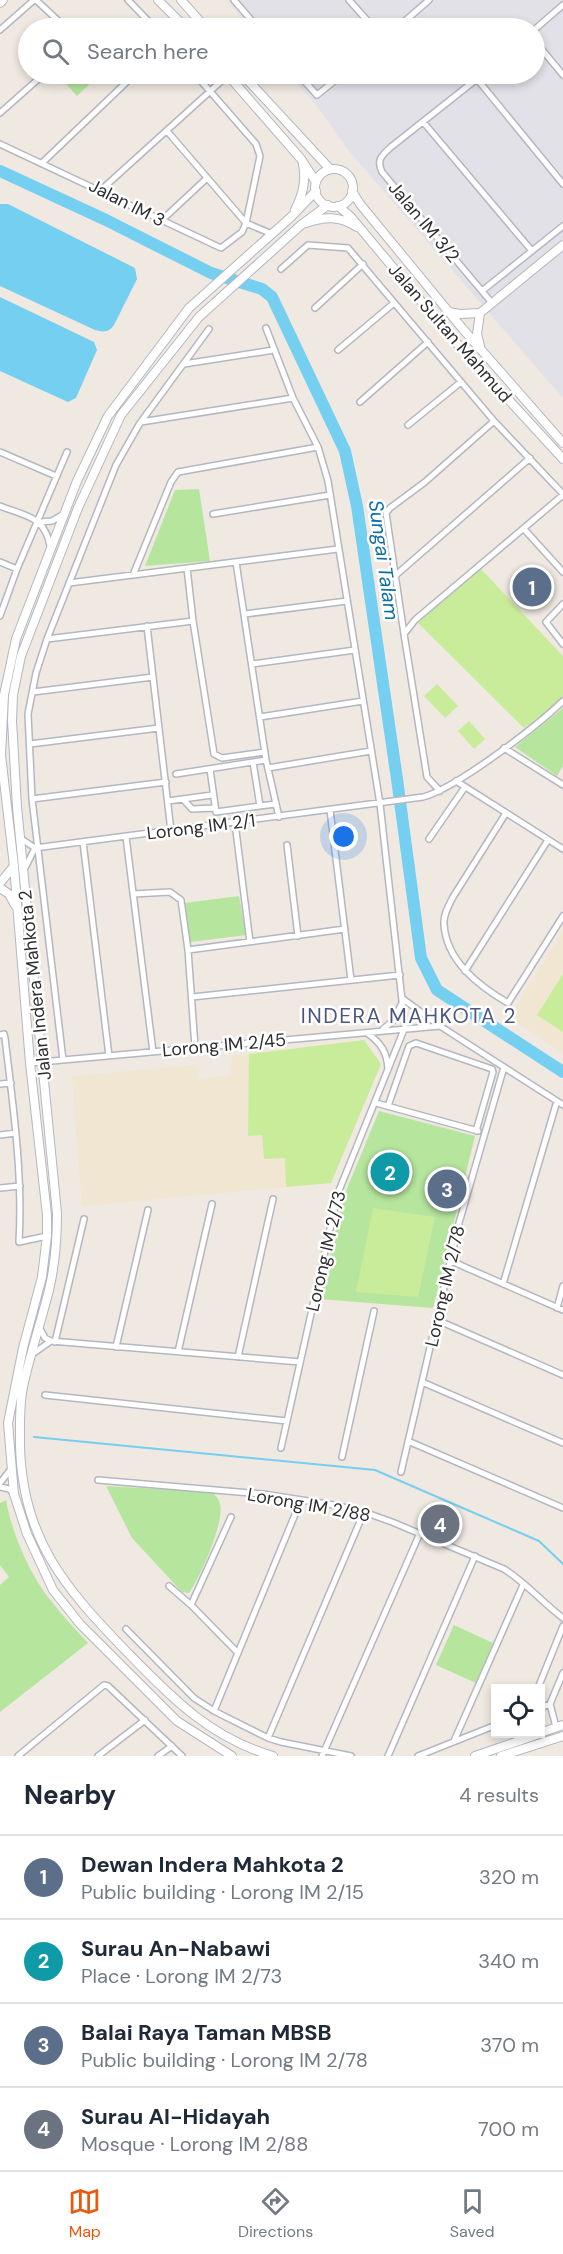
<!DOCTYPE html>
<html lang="en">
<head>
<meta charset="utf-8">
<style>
	:root { --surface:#fff; --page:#f2f2f3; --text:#1f2937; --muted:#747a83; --line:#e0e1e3; --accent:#ea580c }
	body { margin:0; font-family:"DM Sans",sans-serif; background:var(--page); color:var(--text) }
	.controls { position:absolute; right:18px; bottom:18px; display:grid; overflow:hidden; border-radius:0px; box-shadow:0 3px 9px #0003 }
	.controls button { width:54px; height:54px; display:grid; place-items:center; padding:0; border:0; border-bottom:2px solid var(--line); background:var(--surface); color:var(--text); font:30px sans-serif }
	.you { position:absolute; left:344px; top:837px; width:21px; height:21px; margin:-15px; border:4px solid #fff; border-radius:50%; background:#1a73e8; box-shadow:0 0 0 9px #1a73e833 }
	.badge { display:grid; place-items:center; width:39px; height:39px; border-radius:50%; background:var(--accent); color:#fff; font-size:20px; font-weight:700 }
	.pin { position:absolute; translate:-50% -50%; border:3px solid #fff; box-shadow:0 2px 6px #0006 }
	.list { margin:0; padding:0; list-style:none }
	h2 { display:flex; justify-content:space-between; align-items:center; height:78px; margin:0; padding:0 24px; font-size:26px }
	h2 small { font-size:20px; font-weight:400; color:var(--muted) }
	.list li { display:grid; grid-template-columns:39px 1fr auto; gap:18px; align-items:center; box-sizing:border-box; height:84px; padding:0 24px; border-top:2px solid var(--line) }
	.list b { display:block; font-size:22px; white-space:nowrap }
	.list p { margin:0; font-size:20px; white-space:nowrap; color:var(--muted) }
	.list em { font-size:20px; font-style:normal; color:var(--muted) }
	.icon { flex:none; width:33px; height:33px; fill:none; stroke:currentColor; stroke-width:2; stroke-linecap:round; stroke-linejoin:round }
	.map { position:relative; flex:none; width:563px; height:1756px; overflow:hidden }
	.search { position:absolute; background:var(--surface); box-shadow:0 3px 9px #0003; left:18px; right:18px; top:18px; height:66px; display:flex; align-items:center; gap:15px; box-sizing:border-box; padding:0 21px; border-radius:33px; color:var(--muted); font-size:22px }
	.sheet { height:414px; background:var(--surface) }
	nav { display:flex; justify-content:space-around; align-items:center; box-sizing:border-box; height:84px; border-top:2px solid var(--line); background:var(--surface); font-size:16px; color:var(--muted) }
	nav a { display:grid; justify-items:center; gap:3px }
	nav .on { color:var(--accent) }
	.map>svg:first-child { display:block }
	.industrial { fill:#e3e1e8 }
	.education { fill:#f0e6d1 }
	.green { fill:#b6e59e }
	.pitch { fill:#c9ec9a }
	.water { fill:#75cff0 }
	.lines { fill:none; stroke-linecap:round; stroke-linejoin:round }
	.stream { stroke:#75cff0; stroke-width:2 }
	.river { stroke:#75cff0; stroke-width:12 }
	.street-casing { stroke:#b4b7c1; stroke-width:8 }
	.secondary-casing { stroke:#b4b7c1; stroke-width:10 }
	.street { stroke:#fff; stroke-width:5 }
	.secondary { stroke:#fff; stroke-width:8 }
	.labels { text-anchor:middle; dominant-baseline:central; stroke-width:5; stroke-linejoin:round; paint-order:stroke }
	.street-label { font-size:18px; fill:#2e2e2e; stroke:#fff }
	.water-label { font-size:20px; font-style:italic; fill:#0d6fa3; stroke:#fff }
	.quarter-label { font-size:21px; letter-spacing:1.5px; fill:#4d5680; stroke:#fff }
</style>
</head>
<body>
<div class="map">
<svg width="563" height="1756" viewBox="0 0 563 1756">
	<rect width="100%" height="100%" fill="#efe9e1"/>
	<path class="industrial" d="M227 0H563V396L562 397 348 150 316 105 289 74H534V28H251Z"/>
	<path class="education" d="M563 932V1053L509 1017Z
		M364 1040 381 1064 331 1183 82 1206 72 1076 196 1065 198 1079 231 1075 232 1056Z"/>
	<path class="green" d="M57 74H100L77 96Z
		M199 489 210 561 145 566 175 490Z
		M563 708V766L557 776 515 747Z
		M239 896 246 935 190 942 185 903Z
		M379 1111 475 1136 433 1308 319 1299 344 1196Z
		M106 1486 212 1492C216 1496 219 1499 220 1504 225 1521 200 1578 189 1593L182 1592 132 1538Z
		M6 1500C11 1530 29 1573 48 1597 60 1613 74 1628 88 1643L0 1712V1585L9 1577 0 1565V1503Z
		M454 1625 493 1643 476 1683 436 1665Z"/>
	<path class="pitch" d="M479 567 563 656V700L524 728 415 620Z
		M437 684 458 706 445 718 424 696Z
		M469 721 485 739 474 749 458 731Z
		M563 974V1032L537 1015Z
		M364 1040 381 1064 331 1183 286 1187 285 1158 264 1159 262 1135 248 1136 249 1054Z
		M373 1208 435 1217 418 1297 356 1292Z"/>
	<path class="water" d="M0 204H8L135 268 137 279 114 325C108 333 104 332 95 330L0 286Z
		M0 297 94 342 97 350 76 398 68 402 0 371Z"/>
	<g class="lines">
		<path class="stream" d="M34 1437 375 1470 539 1541 563 1564"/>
		<path class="river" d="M0 171 106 220 211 273 262 289 272 297 345 451 357 506 397 779 421 958 437 990 563 1072"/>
		<g class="street-casing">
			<path id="street" d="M36 0 66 28
				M128 0 155 28
				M234 0 258 28
				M349 0 374 28
				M397 28 429 0
				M0 30 34 0
				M534 30 563 5
				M534 40 563 75
				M114 74 125 83
				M298 74 317 95 343 74
				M483 74 391 147C382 155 376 160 382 172L492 303
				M477 79 563 184
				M0 113 44 74
				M424 123 532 251
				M167 131 246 223 272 234
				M0 144 221 248 242 232 246 223 260 156 256 144 195 74
				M43 162 135 74
				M101 190 228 75
				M161 221 206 179
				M281 269 308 245 348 248 494 421 563 494
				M482 291 563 226
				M315 308 363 264
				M266 328 293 398 318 447 328 481 380 804 405 1027 338 1193 281 1448
				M338 350 394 303
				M184 364 274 350
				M360 402 428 342
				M494 421 425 482 390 508 386 513 404 634 415 620 563 495
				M141 422 293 398
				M408 425 461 382
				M0 452 56 476
				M0 506C25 516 45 516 50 546
				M213 514 330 495
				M41 522 52 521 64 514
				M524 529 563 572
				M0 562 17 569
				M236 562 266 760 279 817
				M187 568 193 621 214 754 222 758 265 752
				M133 575 171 482 178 472 318 447
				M396 575 530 458
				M69 583 338 549
				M563 604 546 622 563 644
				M245 614 347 601
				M0 616 17 569 67 452
				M147 626 171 831
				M404 634 427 777 440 791
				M47 639 193 621
				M252 664 355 650
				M33 692 153 677
				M260 717 363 701
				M30 744 159 728
				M504 748 563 785
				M253 762 260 806
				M268 768 371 751
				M210 769 216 812 275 804
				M176 774 266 760
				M456 781 563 849
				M32 799 166 782
				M183 799 192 809 214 808
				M168 801 212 795
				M330 810 351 980
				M506 813 453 897C449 905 443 915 444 924 446 961 479 986 508 1003L563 916
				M235 823 250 942
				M126 837 153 1052
				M20 838 35 848 423 797C457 788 537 726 563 701
				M429 839 465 787
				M83 842 109 1056
				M287 845 298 936
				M24 870 35 848
				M133 894 170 892 181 900 188 950 195 1047
				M188 950 345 929
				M465 971 548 840
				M192 997 400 975
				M403 999 440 1026 563 1105
				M383 1029 393 1021 402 1003
				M367 1033C381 1043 387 1052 388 1069
				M0 1035 4 1034 5 1038C13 1106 23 1174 19 1242L47 1236
				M63 1060 32 799 28 714 36 673 47 639 116 465 140 423 209 329
				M30 1063 440 1026
				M0 1084 11 1083
				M376 1103 478 1131
				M388 1106 409 1046 416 1043 492 1069 493 1072 476 1131
				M0 1135 16 1133
				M0 1188 20 1186
				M451 1261 563 1310
				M503 1284 557 1101
				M557 1308 563 1286
				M437 1320 563 1375
				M39 1327 45 1338 51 1341
				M51 1341 300 1362
				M55 1342 84 1219
				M116 1347 148 1210
				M178 1352 212 1204
				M31 1355 51 1341
				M238 1357 273 1199
				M422 1382 563 1443
				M45 1395 287 1421
				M408 1441 563 1508
				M342 1457 374 1311
				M401 1472 459 1223 504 1067
				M98 1480 263 1494 334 1505 364 1512 392 1522 504 1569C525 1582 543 1603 563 1618
				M0 1483 11 1469
				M0 1487 9 1489 14 1494
				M169 1586 191 1605 238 1653
				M191 1605 231 1517
				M126 1629 194 1698 214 1711 268 1738 281 1742 351 1756
				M538 1688 563 1626
				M540 1708 550 1704
				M214 1711 301 1500
				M556 1727 550 1704 563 1673
				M268 1738 364 1512
				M454 1741 523 1585
				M18 1756 104 1685 108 1686 182 1756
				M98 1756 145 1720
				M158 1756 172 1746
				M322 1756 420 1533
				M388 1756 475 1556
				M418 1756 496 1725"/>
		</g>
		<g class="secondary-casing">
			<path id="secondary" d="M158 0 186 28
				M181 0 206 28
				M0 3 3 0
				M227 74 301 159 316 182
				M242 74 330 169
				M315 188a19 19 0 1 1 38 0a19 19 0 1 1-38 0Z
				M352 191 360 204 462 328 563 443
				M338 206 350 216 452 338 563 459
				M295 210C303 194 306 182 303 164
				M306 223C325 216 340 216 357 227
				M449 312 460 314 480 313 563 245
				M480 346 477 334 480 313
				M0 883 14 866
				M0 888 9 894 15 905
				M540 1733 563 1725
				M232 1756 177 1721 80 1624 53 1590 27 1534 14 1494 8 1423 23 1348 42 1277 47 1236V1215L30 1063 14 866 1 755 4 695 16 639 77 481 108 416 189 308 291 217 316 191
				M273 1756C210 1738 171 1697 127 1652 65 1588 22 1539 20 1445 20 1426 19 1406 23 1387 30 1354 41 1322 49 1290 55 1265 57 1239 57 1213L17 807 12 721 13 695 21 656 78 508 121 415 199 317 301 225 328 205
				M475 1756 539 1734
				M501 1756 563 1736"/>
		</g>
		<use href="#street" class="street"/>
		<use href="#secondary" class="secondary"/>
	</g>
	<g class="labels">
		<g class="street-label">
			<text transform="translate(127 203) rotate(27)">Jalan IM 3</text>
			<text transform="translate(424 222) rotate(50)">Jalan IM 3/2</text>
			<text transform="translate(450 333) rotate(49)">Jalan Sultan Mahmud</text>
			<text transform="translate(201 827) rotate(-7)">Lorong IM 2/1</text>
			<text transform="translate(35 985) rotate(-96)">Jalan Indera Mahkota 2</text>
			<text transform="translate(224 1045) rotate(-5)">Lorong IM 2/45</text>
			<text transform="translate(326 1251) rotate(-77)">Lorong IM 2/73</text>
			<text transform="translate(445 1286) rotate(-77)">Lorong IM 2/78</text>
			<text transform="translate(309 1505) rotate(10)">Lorong IM 2/88</text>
		</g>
		<g class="water-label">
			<text transform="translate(384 560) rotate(82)">Sungai Talam</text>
		</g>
		<g class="quarter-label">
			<text x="409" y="1016">INDERA MAHKOTA 2</text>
		</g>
	</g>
</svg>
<div class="controls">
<button><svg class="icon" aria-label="locate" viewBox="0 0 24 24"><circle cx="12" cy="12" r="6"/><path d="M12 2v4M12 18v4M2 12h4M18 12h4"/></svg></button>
</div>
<div class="you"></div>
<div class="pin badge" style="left:532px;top:587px;background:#5c6f8a">1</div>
<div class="pin badge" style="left:390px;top:1172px;background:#0f9aa8">2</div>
<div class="pin badge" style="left:447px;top:1189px;background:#5c6f8a">3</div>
<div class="pin badge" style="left:440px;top:1524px;background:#6b7280">4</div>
<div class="search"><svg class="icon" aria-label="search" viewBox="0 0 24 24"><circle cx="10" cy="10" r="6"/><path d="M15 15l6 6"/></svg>Search here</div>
</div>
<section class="sheet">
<h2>Nearby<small>4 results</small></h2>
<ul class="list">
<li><span class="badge" style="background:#5c6f8a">1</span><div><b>Dewan Indera Mahkota 2</b><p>Public building · Lorong IM 2/15</p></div><em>320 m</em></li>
<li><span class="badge" style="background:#0f9aa8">2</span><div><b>Surau An-Nabawi</b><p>Place · Lorong IM 2/73</p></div><em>340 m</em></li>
<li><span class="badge" style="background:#5c6f8a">3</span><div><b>Balai Raya Taman MBSB</b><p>Public building · Lorong IM 2/78</p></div><em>370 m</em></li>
<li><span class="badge" style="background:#6b7280">4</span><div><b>Surau Al-Hidayah</b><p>Mosque · Lorong IM 2/88</p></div><em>700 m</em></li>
</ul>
</section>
<nav>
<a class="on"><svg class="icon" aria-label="map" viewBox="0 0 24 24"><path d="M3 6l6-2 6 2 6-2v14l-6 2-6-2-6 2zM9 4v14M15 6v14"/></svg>Map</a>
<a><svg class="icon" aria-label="directions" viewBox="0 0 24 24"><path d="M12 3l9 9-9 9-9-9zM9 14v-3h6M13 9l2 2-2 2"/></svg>Directions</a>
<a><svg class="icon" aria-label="saved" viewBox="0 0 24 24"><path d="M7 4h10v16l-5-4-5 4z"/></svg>Saved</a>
</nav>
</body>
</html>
